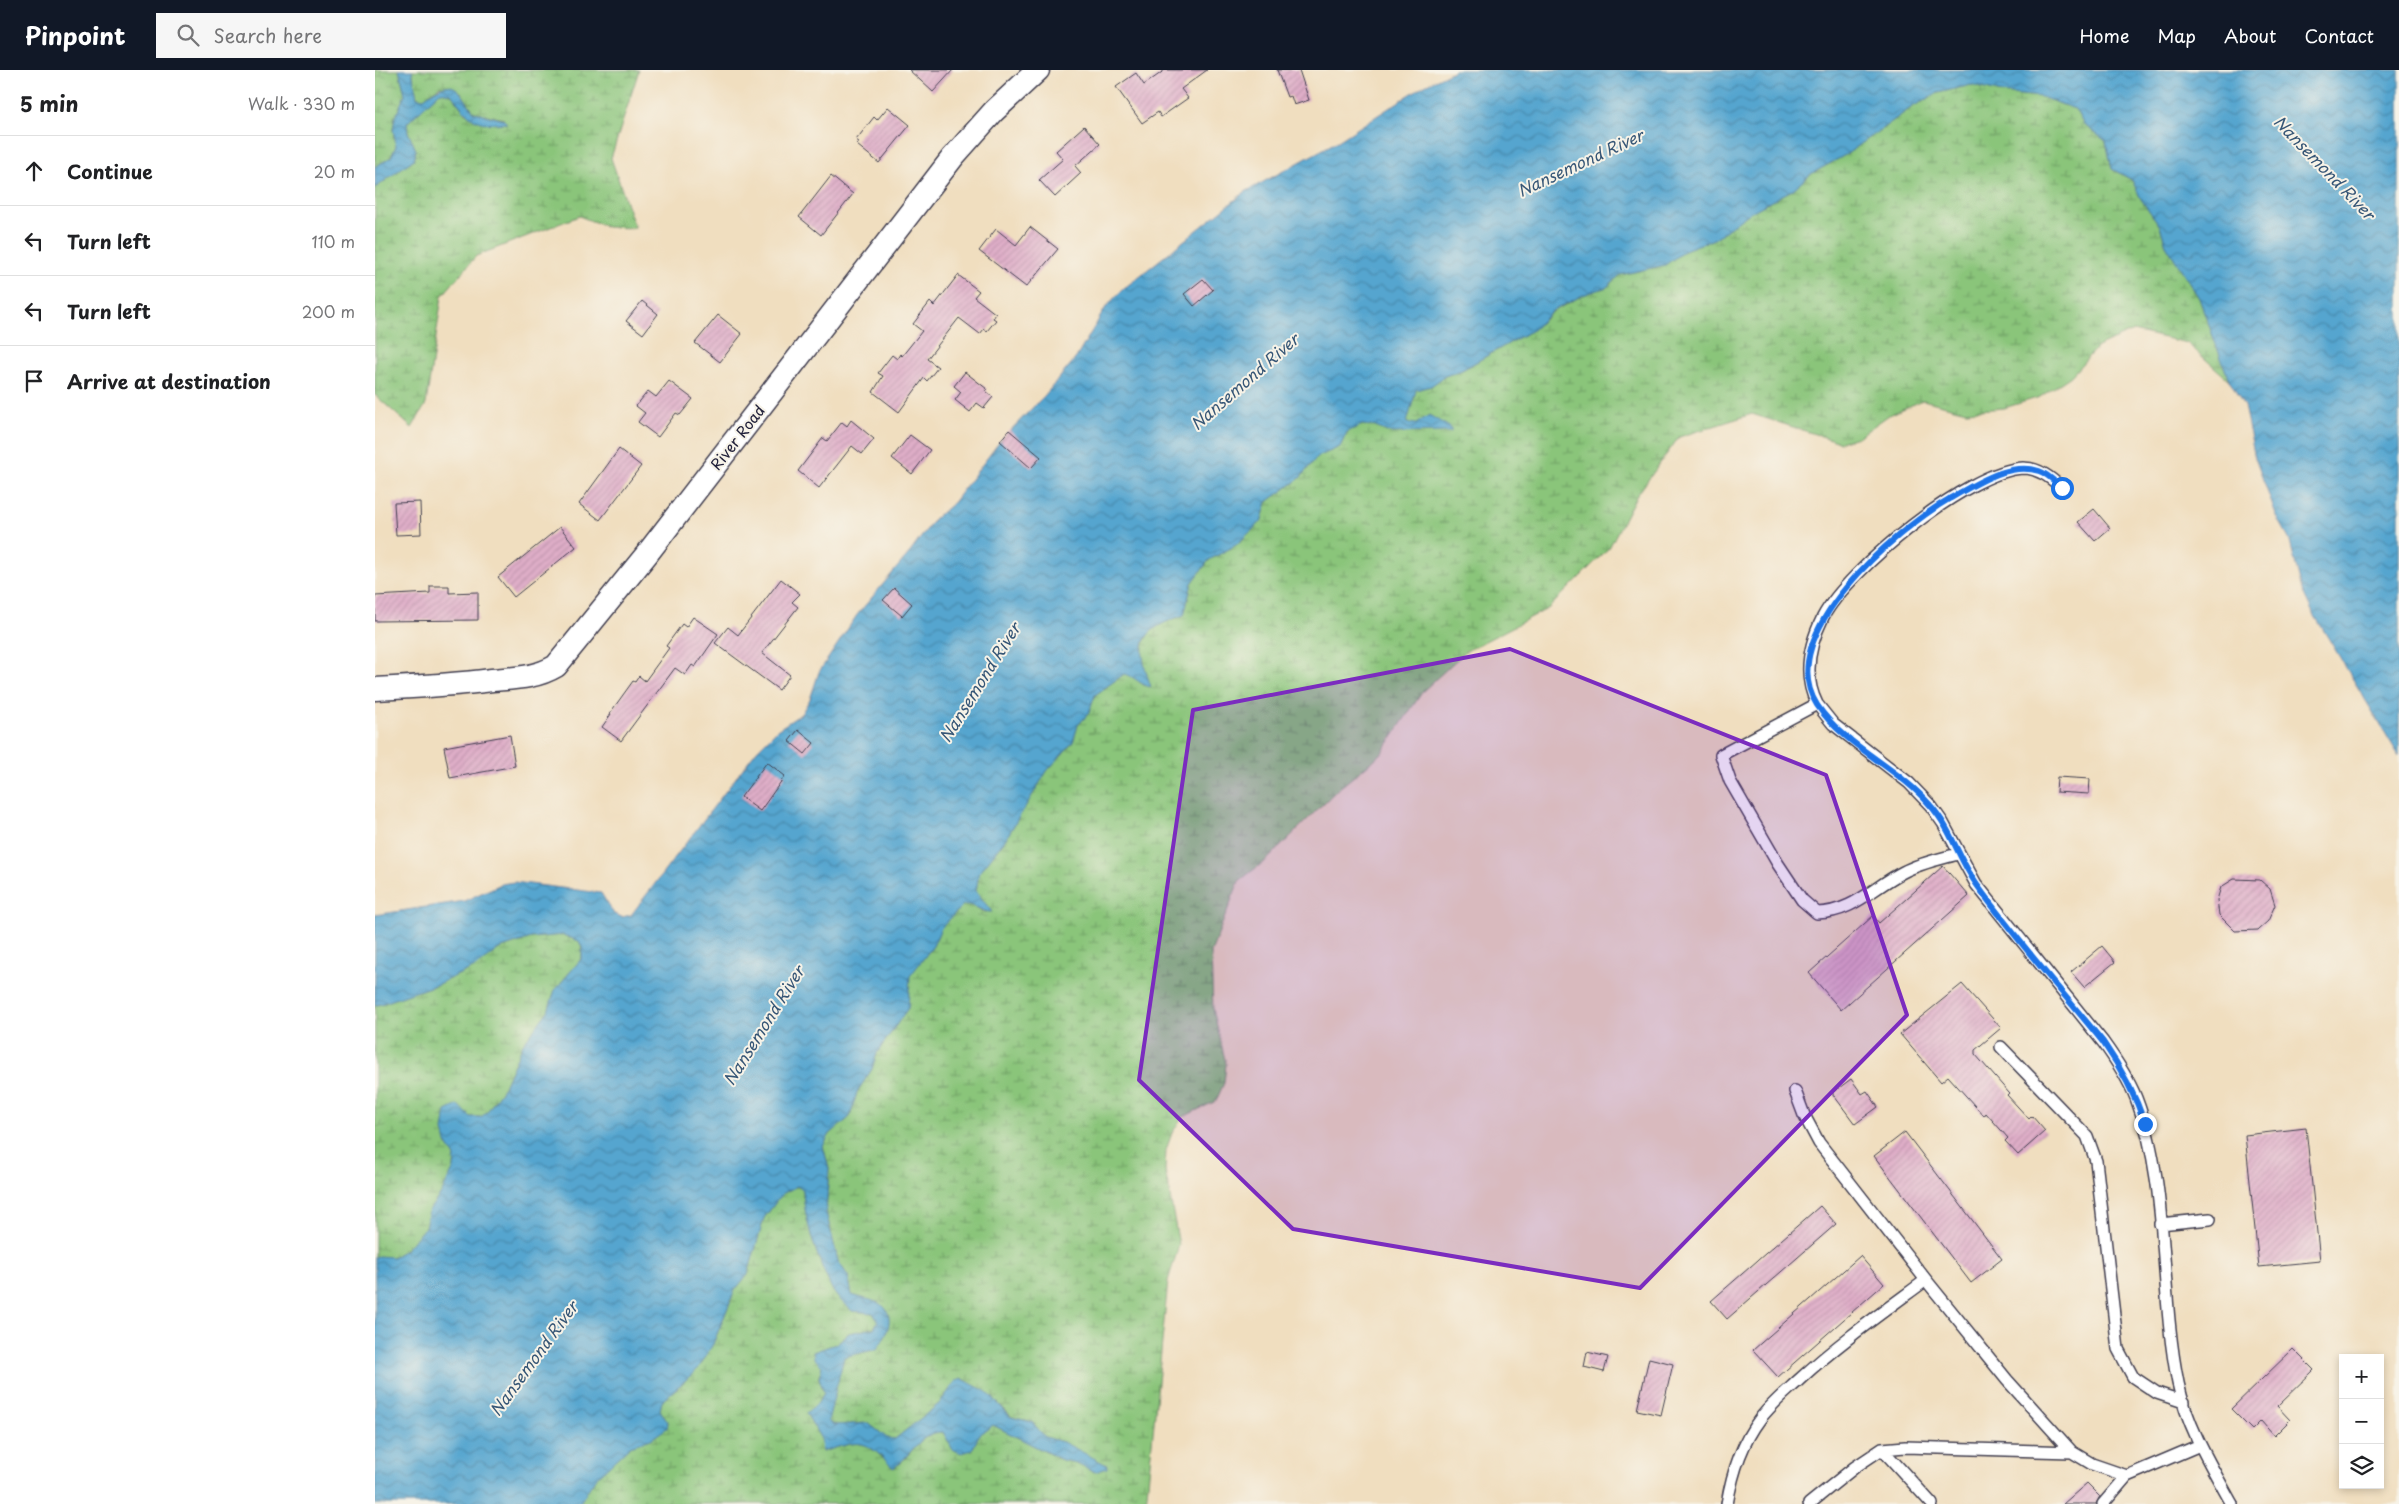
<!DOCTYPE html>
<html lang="en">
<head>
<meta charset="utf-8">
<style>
	:root { --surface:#fff; --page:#f6f6f6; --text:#202124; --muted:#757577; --line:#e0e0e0; --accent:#111827 }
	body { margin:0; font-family:"Playpen Sans",sans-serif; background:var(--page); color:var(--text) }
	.controls { position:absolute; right:15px; bottom:15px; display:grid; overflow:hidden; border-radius:0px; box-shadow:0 2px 8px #0003 }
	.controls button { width:45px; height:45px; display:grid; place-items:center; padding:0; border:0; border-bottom:1px solid var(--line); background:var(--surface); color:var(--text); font:25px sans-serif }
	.stop { position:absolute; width:15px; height:15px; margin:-11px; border:4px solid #1a73e8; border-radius:50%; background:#fff }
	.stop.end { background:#1a73e8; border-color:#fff; box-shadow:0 1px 5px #0008 }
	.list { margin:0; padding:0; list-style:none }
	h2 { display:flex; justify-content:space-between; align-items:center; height:65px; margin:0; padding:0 20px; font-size:21px }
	h2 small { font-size:16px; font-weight:400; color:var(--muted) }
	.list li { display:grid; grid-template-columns:32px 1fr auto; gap:15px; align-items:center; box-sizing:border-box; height:70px; padding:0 20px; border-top:1px solid var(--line) }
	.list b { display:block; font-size:19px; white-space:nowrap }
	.list em { font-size:16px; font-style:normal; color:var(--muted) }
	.icon { flex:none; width:28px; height:28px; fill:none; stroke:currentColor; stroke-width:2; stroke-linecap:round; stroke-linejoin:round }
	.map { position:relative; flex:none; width:2024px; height:1434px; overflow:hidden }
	header { display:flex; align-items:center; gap:30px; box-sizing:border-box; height:70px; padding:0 25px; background:var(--accent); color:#fff }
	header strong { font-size:24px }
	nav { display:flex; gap:28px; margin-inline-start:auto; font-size:18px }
	.search { width:350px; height:45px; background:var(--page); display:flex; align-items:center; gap:12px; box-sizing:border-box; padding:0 18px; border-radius:0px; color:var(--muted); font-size:19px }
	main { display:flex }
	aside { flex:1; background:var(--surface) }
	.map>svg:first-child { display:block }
	.wetland { fill:url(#wetland-marsh); stroke:#56745a }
	.water { fill:url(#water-waves); stroke:#3c6485 }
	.building { fill:url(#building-hatch) }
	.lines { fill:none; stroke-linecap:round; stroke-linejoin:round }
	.service-casing { stroke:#413e4f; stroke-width:14 }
	.minor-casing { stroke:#413e4f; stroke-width:25 }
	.service { stroke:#fff; stroke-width:11 }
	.minor { stroke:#fff; stroke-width:22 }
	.route { stroke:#1a73e8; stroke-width:6 }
	.marked { fill:#7b2cbf; fill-opacity:0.2; stroke:#7b2cbf; stroke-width:4; stroke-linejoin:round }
	.labels { text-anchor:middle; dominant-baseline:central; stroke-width:4; stroke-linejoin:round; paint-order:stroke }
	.street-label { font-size:15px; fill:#22223b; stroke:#f7f3e8 }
	.water-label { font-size:16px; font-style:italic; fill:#365676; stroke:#f7f3e8 }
</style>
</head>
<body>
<header>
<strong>Pinpoint</strong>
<div class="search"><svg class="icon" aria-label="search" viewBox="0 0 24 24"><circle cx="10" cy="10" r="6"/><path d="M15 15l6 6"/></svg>Search here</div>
<nav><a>Home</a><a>Map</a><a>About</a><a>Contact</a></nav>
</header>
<main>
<aside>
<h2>5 min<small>Walk · 330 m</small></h2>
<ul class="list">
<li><svg class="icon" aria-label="ahead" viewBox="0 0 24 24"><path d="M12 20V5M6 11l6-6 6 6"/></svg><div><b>Continue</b></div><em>20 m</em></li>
<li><svg class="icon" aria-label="left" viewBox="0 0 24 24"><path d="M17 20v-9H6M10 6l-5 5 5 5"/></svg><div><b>Turn left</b></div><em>110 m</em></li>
<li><svg class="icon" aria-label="left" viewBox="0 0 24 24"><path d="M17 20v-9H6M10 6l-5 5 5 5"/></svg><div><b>Turn left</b></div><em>200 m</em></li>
<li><svg class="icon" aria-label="arrive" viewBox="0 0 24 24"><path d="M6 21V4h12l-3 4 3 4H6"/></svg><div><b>Arrive at destination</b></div></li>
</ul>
</aside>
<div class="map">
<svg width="2024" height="1434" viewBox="0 0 2024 1434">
	<defs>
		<pattern id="wetland-marsh" width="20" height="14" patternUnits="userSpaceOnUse" patternTransform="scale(1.25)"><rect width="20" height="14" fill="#8ac57a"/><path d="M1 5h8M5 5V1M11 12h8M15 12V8" fill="none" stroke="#70a065"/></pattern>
		<pattern id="water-waves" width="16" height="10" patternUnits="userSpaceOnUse" patternTransform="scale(1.25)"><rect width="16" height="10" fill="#55a5cf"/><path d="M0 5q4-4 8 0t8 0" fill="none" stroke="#4686a9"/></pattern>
		<pattern id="building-hatch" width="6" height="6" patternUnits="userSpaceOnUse" patternTransform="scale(1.25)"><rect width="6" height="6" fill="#dfaec8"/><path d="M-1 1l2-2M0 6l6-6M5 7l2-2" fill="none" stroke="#bf95ad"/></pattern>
	</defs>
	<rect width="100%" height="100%" fill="#f7f3e8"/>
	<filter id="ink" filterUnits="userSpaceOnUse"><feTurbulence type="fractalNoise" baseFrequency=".02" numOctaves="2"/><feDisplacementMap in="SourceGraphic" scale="10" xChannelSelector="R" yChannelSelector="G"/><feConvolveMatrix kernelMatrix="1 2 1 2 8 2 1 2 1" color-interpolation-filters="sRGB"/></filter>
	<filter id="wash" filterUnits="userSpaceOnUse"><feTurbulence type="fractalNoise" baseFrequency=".0096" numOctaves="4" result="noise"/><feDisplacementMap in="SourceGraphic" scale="20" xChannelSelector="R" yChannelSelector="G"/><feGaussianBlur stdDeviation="1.12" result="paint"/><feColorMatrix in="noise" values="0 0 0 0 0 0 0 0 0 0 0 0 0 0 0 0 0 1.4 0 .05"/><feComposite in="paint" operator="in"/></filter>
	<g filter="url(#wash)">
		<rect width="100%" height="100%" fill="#f0debf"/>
		<path class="wetland" d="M0 0H24L30 24 20 48 18 59 21 76 16 87 0 97Z
			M37 0H264L236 88 260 158 232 157 204 146 101 186 67 226 51 334 37 358 0 325V118L39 89 41 80 33 62 32 53 65 22 76 24 90 43 129 49 99 42 86 22 65 16 49 28 42 27Z
			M1596 15 1627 23 1666 27 1700 39 1709 55 1731 71 1737 99 1757 110 1766 129 1785 156 1791 175 1824 228 1854 310 1812 273 1758 261 1722 277 1696 306 1665 327 1629 338 1591 341 1548 330 1514 345 1483 367 1465 372 1377 344 1304 367 1260 428 1234 478 1174 538 1091 581 1048 621 1006 684 962 720 894 788 864 811 836 882 838 939 851 994 849 1013 841 1031 808 1047 797 1063 791 1080 790 1100 804 1175 793 1211 771 1434H204L219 1409 255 1376 276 1369 293 1353 285 1340 287 1331 323 1299 338 1274 360 1220 373 1204 389 1148 407 1124 422 1116 428 1120C429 1151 444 1193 458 1221 462 1228 471 1235 477 1241L498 1243 503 1251 499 1258 474 1263 461 1274 438 1282 439 1288 447 1296 444 1307 449 1323 443 1333 431 1343 446 1369 447 1382C486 1370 488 1367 518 1398 536 1388 545 1361 568 1362L578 1380H597L604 1365 618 1355 687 1390 702 1393 720 1402 688 1372 670 1367 657 1352 637 1347 612 1322 580 1312 565 1333 520 1369 512 1368 493 1353 459 1355 452 1351 469 1287 502 1279 507 1235 477 1225 473 1206 463 1191 451 1142 454 1099 448 1076 455 1064 475 1047 482 1022 497 999 502 983 533 938 534 906 558 876 566 858 588 835 593 834 611 843 601 821 604 803 630 770 672 701 698 672 703 655 714 643 720 625 749 604 757 606 770 616C764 572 764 560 809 545L817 513 834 490 861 475 886 452 892 432 925 408 942 387 965 377 972 362 987 355 998 356 1015 363 1040 354 1031 353 1040 320 1056 316 1070 306 1087 300 1159 259 1177 242 1208 225 1232 217 1245 205 1290 195 1312 179 1339 169 1376 142 1417 120 1436 104 1472 84 1537 37 1563 23Z
			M188 865 204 871 207 877V888L180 920 173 941 148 974 129 1017 112 1042 106 1047H96L71 1073 80 1087 79 1098 66 1124 54 1140 50 1157 30 1180 18 1187H0V936L63 914 100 897 124 879 156 868Z"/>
		<path class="water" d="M24 0H37L42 27 49 28C78 6 81 15 99 42L129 50 132 53C100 56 95 49 76 24L65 22 32 53 33 62 41 80 39 89 0 118V97L16 87 21 76 18 59 20 48 30 24Z
			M1080 0H2024V686L1937 541 1927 520 1914 468 1901 445 1880 388 1869 336 1854 310 1824 228 1791 175 1785 156 1766 129 1757 110 1737 99 1731 71 1709 55 1700 39 1666 27 1627 23 1596 15 1563 23 1537 37 1472 84 1436 104 1417 120 1376 142 1339 169 1312 179 1290 195 1245 205 1232 217 1208 225 1177 241 1159 259 1087 300 1070 306 1056 316 1041 320 1032 353 1041 354 1054 345 1076 358V362L1015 363 998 356 987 355 972 362 965 377 942 387 925 408 892 432 886 452 861 475 834 490 817 513 809 545C763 561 761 573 776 617 766 616 760 606 749 604L720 625 714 643 703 655 698 672 672 701 630 770 604 803 601 821 617 842C607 843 599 833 588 835L566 858 558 876 535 906 533 938 502 983 497 999 482 1022 475 1047 455 1064 448 1076 454 1099 451 1142 463 1191 473 1206 477 1225C485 1228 500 1230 507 1235 522 1247 510 1268 502 1279L469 1287 453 1351 459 1355 493 1353 512 1368 520 1369 565 1333 580 1312 586 1308 612 1322 636 1347 657 1352 670 1367 688 1372 732 1395V1398L720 1402 702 1393 687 1390 618 1355 604 1365 597 1380 587 1383 578 1380 568 1362C545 1361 535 1388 518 1398 488 1367 486 1370 447 1382L446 1369 431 1343 443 1333 449 1323 444 1307 447 1296 439 1288 438 1282 461 1274 474 1263 499 1258 503 1251 498 1243 477 1241C471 1235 462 1228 458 1221 444 1193 429 1151 428 1120L422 1116 407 1124 389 1148 373 1204 360 1220 338 1274 323 1299 287 1331 285 1340 293 1353 292 1358 276 1369 255 1376 220 1409 204 1434H0V1187L3 1186 18 1187 30 1180 50 1157 54 1140 66 1124 79 1098 80 1087 71 1073 68 1060 71 1041 83 1035 96 1047H106L112 1042 129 1017 148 974 173 941 180 920 207 888V877L204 871 188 865 156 868 124 879 100 897 63 914 0 936V845L89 831 126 814 139 812 226 823 239 844 247 847 256 845 382 680 402 660 426 644 435 629 444 602 482 545 536 481 560 448 577 434 626 370 670 325 701 288 731 237 747 220 870 122 963 71 1048 16Z"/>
		<g id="blocks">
			<path class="building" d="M534 0H578L558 22Z
				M790 0H832L806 19 813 28 786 47 783 42 767 53 741 17 761 3 769 15Z
				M902 0H924L934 30 919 35 916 26 912 27Z
				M513 37 535 55 504 93 482 75 484 72 481 70 499 47 502 50Z
				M709 56 725 74 700 96 706 103 680 127 664 110 688 89 681 81Z
				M456 106 478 124 446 165 424 147Z
				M655 157 683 179 651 217 604 181 621 159 641 175Z
				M583 205 604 221 599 227 621 244 618 248 621 250 612 261 609 259 605 264 584 248 552 289 563 297 552 311 549 308 524 342 498 322 508 306 503 303 517 285 522 289 525 284 527 286 547 261 538 254 555 232 559 236Z
				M828 209 838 220 819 236 809 224Z
				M267 231 283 244 268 264 251 251Z
				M343 245 367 264 345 292 320 273Z
				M590 302 612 319 611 321 618 327 609 338 602 333 595 342 580 330 586 322 579 316Z
				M294 311 318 329 305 345 301 343 283 367 263 352 270 343 261 336 273 321 281 327Z
				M476 350 499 369 487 384 477 376 444 418 423 401 448 368 452 371 467 352 472 356Z
				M634 360 666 387 656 398 625 371Z
				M535 365 555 380 537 404 517 388Z
				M244 379 266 396 225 450 204 434Z
				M45 432 46 464 21 465 19 433Z
				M1719 439 1735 458 1720 471 1703 452Z
				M185 457 201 477 139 527 123 507Z
				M406 509 425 524 417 532 423 537 387 583 415 605 404 620 340 573 353 557 363 565Z
				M55 516H74V523L103 522V550L0 551V526L55 523Z
				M519 518 537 534 527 546 508 530Z
				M318 547 343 564 320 597 317 595 310 605 300 598 246 671 227 657 236 644 235 643 258 611 260 612 264 606 270 611 294 578 291 576 307 554 311 557Z
				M423 660 439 673 430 684 414 671Z
				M135 665 140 696 75 708 69 677Z
				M392 692 410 706 385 741 366 727Z
				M1682 707 1715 709 1714 724 1681 722Z
				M1568 796 1594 826 1466 940 1434 903 1498 846 1504 853Z
				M1859 809 1885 810 1895 819 1900 835 1893 851 1883 860 1860 861 1844 845 1842 830 1846 817Z
				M1727 876 1740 892 1709 917 1696 902Z
				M1587 914 1626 958 1600 980V984L1634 1023 1632 1025 1654 1049 1657 1046 1670 1061 1643 1085 1630 1071 1633 1068 1611 1043 1609 1046 1573 1006 1566 1012 1525 964Z
				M1476 1009 1487 1024 1492 1021 1503 1037 1480 1054 1457 1023Z
				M1931 1058 1945 1191 1884 1197 1870 1065Z
				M1530 1062 1627 1189 1596 1213 1499 1086Z
				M1445 1136 1461 1154 1352 1249 1336 1231Z
				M1485 1186 1509 1214 1403 1307 1378 1280Z
				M1918 1279 1939 1300 1902 1336 1915 1350 1899 1366 1886 1351 1877 1360 1856 1339Z
				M1212 1282 1233 1287 1229 1302 1209 1297Z
				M1274 1288 1298 1294 1286 1345 1262 1340Z
				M1712 1413 1725 1426 1721 1434H1688Z"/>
		</g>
	</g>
	<g filter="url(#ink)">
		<use href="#blocks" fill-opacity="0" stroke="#413e4f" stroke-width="1"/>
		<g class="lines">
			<g class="service-casing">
				<path id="service" d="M1442 634C1428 606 1434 575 1448 547 1473 500 1594 400 1648 398 1664 398 1676 408 1687 418
					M1583 784C1565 789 1545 793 1528 802 1497 818 1478 842 1442 843L1427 830 1403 794 1355 711 1346 685 1442 634 1458 654 1534 713 1556 736 1568 753 1601 814 1728 972C1741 990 1753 1008 1761 1028 1795 1116 1784 1220 1803 1313 1812 1356 1836 1396 1857 1434
					M1626 977 1712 1066 1721 1091 1743 1279 1758 1307 1782 1323 1809 1332
					M1420 1021 1429 1045 1444 1073 1551 1210 1632 1310 1697 1382 1717 1394 1752 1406 1825 1375
					M1785 1154 1835 1149
					M1507 1379 1557 1434
					M1352 1434C1357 1404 1366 1374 1385 1349 1396 1334 1411 1322 1425 1309 1464 1273 1508 1242 1551 1210
					M1434 1434 1480 1397 1507 1379 1530 1377 1697 1382
					M1728 1434 1752 1406"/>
			</g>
			<g class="minor-casing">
				<path id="minor" d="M0 619C39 617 78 615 117 610 139 608 161 608 181 596L272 484 578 87 619 41 663 0"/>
			</g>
			<use href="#service" class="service"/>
			<use href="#minor" class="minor"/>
		</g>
	</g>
	<g class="lines" filter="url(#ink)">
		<path class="route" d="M1687 418C1680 412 1673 404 1664 401 1634 391 1599 415 1574 429 1521 460 1397 565 1442 635 1470 677 1523 697 1555 735 1576 758 1584 790 1602 815 1641 870 1686 920 1728 972 1746 998 1760 1024 1770 1054"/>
	</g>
	<path class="marked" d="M1135 579 1451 705 1532 945 1265 1218 918 1159 764 1010 818 640Z"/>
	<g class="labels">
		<g class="street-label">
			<text transform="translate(362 367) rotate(-52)">River Road</text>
		</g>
		<g class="water-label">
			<text transform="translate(1205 92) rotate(-25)">Nansemond River</text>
			<text transform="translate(1950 97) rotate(46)">Nansemond River</text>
			<text transform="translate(869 311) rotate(-41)">Nansemond River</text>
			<text transform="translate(604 612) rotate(-58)">Nansemond River</text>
			<text transform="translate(388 955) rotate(-58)">Nansemond River</text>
			<text transform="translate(158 1288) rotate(-54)">Nansemond River</text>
		</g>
	</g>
</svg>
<div class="controls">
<button>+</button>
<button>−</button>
<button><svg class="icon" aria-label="layers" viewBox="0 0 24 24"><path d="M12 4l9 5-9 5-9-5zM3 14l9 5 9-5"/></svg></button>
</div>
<div class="stop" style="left:1687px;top:418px"></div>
<div class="stop end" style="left:1770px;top:1054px"></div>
</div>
</main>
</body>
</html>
